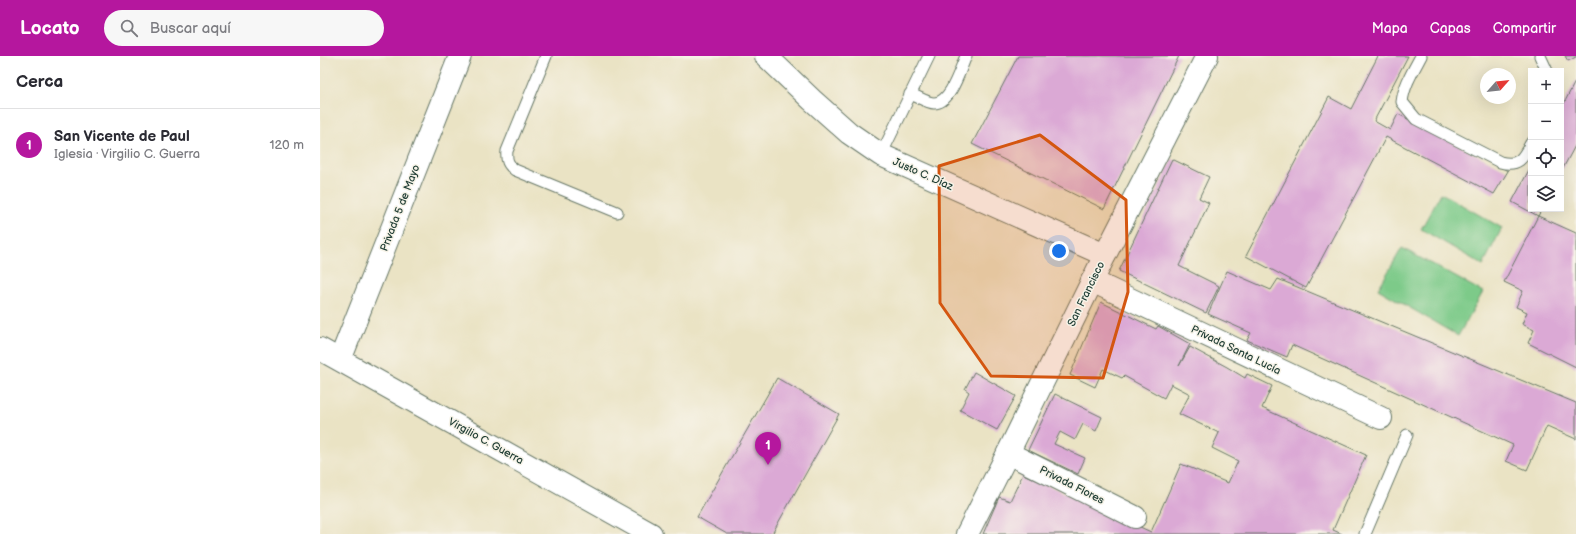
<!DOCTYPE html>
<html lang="es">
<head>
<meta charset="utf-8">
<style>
	:root { --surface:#fff; --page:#f7f7f7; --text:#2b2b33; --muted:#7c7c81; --line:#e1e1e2; --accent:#b5179e }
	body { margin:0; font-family:"Balsamiq Sans",sans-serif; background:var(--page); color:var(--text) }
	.controls { position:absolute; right:12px; top:12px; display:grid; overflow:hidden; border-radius:0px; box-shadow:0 4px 16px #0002 }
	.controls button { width:36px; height:36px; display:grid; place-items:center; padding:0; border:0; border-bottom:1px solid var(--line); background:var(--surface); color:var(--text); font:20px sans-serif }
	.compass { position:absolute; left:1160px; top:12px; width:36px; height:36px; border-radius:50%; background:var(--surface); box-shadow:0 4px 16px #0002; rotate:63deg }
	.you { position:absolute; left:739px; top:195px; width:14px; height:14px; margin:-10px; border:3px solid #fff; border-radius:50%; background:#1a73e8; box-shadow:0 0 0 6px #1a73e833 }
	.badge { display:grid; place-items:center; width:26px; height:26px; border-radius:50%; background:var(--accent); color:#fff; font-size:13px; font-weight:700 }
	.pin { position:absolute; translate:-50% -33px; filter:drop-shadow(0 1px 2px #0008) }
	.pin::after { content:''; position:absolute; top:21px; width:14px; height:12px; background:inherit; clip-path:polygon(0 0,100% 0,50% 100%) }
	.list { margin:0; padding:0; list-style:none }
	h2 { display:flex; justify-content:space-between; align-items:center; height:52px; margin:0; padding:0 16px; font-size:17px }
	h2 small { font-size:13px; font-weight:400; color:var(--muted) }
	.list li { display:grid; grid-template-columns:26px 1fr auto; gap:12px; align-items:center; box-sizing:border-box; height:72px; padding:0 16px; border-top:1px solid var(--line) }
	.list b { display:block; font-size:15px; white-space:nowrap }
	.list p { margin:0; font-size:13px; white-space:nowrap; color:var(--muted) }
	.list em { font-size:13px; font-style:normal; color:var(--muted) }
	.icon { flex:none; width:22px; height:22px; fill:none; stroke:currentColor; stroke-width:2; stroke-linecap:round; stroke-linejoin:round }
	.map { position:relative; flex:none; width:1256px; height:478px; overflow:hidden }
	header { display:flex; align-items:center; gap:24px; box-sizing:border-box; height:56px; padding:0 20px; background:var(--accent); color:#fff }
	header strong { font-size:19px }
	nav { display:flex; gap:22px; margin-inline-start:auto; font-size:14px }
	.search { width:280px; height:36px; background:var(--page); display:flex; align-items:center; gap:10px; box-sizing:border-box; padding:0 14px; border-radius:22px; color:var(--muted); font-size:15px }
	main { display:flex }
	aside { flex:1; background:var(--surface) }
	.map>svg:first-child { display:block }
	.green { fill:#7dca89; stroke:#4e845e }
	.building { fill:#dba9d5 }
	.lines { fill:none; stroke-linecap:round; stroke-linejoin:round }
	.service-casing { stroke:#676; stroke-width:13 }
	.minor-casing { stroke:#676; stroke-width:24 }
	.tertiary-casing { stroke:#676; stroke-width:24 }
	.service { stroke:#fff; stroke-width:11 }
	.minor { stroke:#fff; stroke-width:22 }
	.tertiary { stroke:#fff; stroke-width:22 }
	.marked { fill:#d45610; fill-opacity:0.2; stroke:#d45610; stroke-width:3; stroke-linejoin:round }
	.labels { text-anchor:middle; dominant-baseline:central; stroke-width:3; stroke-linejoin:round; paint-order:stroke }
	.street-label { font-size:11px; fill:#1f3d34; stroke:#f7f3e8 }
</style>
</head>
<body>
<header>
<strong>Locato</strong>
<div class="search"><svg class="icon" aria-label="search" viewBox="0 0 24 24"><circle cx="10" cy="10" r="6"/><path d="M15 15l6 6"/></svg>Buscar aquí</div>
<nav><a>Mapa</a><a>Capas</a><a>Compartir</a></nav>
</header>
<main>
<aside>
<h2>Cerca<small></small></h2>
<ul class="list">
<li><span class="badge">1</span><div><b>San Vicente de Paul</b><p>Iglesia · Virgilio C. Guerra</p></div><em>120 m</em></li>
</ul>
</aside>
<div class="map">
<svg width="1256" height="478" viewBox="0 0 1256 478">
	<rect width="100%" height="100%" fill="#f7f3e8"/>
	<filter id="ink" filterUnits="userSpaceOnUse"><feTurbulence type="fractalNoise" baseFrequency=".025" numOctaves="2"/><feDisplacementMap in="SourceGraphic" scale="8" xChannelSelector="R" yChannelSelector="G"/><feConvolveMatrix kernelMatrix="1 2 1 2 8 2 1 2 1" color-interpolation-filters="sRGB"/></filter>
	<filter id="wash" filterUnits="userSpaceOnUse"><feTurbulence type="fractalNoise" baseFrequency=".012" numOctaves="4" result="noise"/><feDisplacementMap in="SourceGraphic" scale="16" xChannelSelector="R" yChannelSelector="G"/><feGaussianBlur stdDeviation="0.9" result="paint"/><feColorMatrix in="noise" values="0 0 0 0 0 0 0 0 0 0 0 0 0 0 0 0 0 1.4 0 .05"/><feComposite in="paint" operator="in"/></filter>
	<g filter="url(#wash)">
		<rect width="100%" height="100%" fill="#eae3c4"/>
		<path class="green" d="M1121 137 1182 172 1163 209 1101 173Z
			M1082 192 1163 236 1138 280 1058 233Z"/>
		<g id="blocks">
			<path class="building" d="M698 0H859L784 153 652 88Z
				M1058 0H1088L1054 65 1070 74 1078 58 1188 115 1174 138 1066 81 986 232 926 200 1009 41 1031 53Z
				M1245 0H1256V1L1248 5Z
				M1256 24V88L1241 116V53Z
				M852 103 889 121 879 142 889 147 859 210 899 230 886 257 799 215Z
				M1211 110V153H1222L1218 160 1256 177V311L1208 287 1214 274 1202 268 1207 256 1196 251 1203 235 1184 226 1218 160 1192 146Z
				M907 215 951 234 958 223 1256 347V383L1227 370 1207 414 1186 405 1193 389 972 289 967 301 927 284 931 277 888 258Z
				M781 246 836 273 838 270 870 288 859 310 870 291 907 311 925 322 927 318 952 330 942 352 1046 399 1013 474 1022 478H663L679 441 690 445 703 418 831 476 861 408 908 427 918 405 892 392 899 377 859 358 870 338 851 328 844 342 804 320 802 322 783 313 775 331 750 319Z
				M654 316 696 340 677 374 640 354 649 336 645 333Z
				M457 322 519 358 452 478H407L377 461Z
				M735 338 782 361 776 375 763 368 755 384 740 376 734 388 765 402 758 418 708 394Z"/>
		</g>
	</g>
	<g filter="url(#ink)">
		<use href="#blocks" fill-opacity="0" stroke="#676" stroke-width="1"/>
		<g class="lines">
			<g class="service-casing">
				<path id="service" d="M226 0 187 95C186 104 188 109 195 114L297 156
					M1101 0C1093 15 1084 29 1082 46L1096 63 1180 106C1199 111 1203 102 1211 87
					M1220 0 1227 15
					M590 38C597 40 607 47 614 47 631 47 640 13 646 0
					M561 99 609 0
					M1045 478 1087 379"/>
			</g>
			<g class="minor-casing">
				<path id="minor" d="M446 0 492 44 529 77 561 99 785 199
					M772 225 1061 362
					M0 293 331 478
					M20 304 140 0
					M688 397 815 461"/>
			</g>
			<g class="tertiary-casing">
				<path id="tertiary" d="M647 478 688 397 785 199 887 0"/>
			</g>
			<use href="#service" class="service"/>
			<use href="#minor" class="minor"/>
			<use href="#tertiary" class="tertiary"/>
		</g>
	</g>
	<path class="marked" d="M720 79 806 144 808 236 783 322 671 320 620 247 619 110Z"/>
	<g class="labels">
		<g class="street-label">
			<text transform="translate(603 118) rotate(24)">Justo C. Díaz</text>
			<text transform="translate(80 152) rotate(-69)">Privada 5 de Mayo</text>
			<text transform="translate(766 238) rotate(-64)">San Francisco</text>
			<text transform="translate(916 294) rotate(26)">Privada Santa Lucía</text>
			<text transform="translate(166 385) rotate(29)">Virgilio C. Guerra</text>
			<text transform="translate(752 429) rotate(27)">Privada Flores</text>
		</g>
	</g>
</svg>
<div class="controls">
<button>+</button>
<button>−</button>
<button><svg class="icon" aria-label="locate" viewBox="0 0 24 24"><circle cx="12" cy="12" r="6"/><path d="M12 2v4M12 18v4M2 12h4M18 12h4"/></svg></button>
<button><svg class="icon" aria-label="layers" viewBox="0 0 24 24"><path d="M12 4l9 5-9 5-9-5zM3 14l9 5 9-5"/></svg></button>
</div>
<svg class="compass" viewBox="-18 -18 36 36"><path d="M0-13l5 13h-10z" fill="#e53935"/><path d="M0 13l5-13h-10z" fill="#7c7c81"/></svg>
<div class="you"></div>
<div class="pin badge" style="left:448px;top:409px">1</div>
</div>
</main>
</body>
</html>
